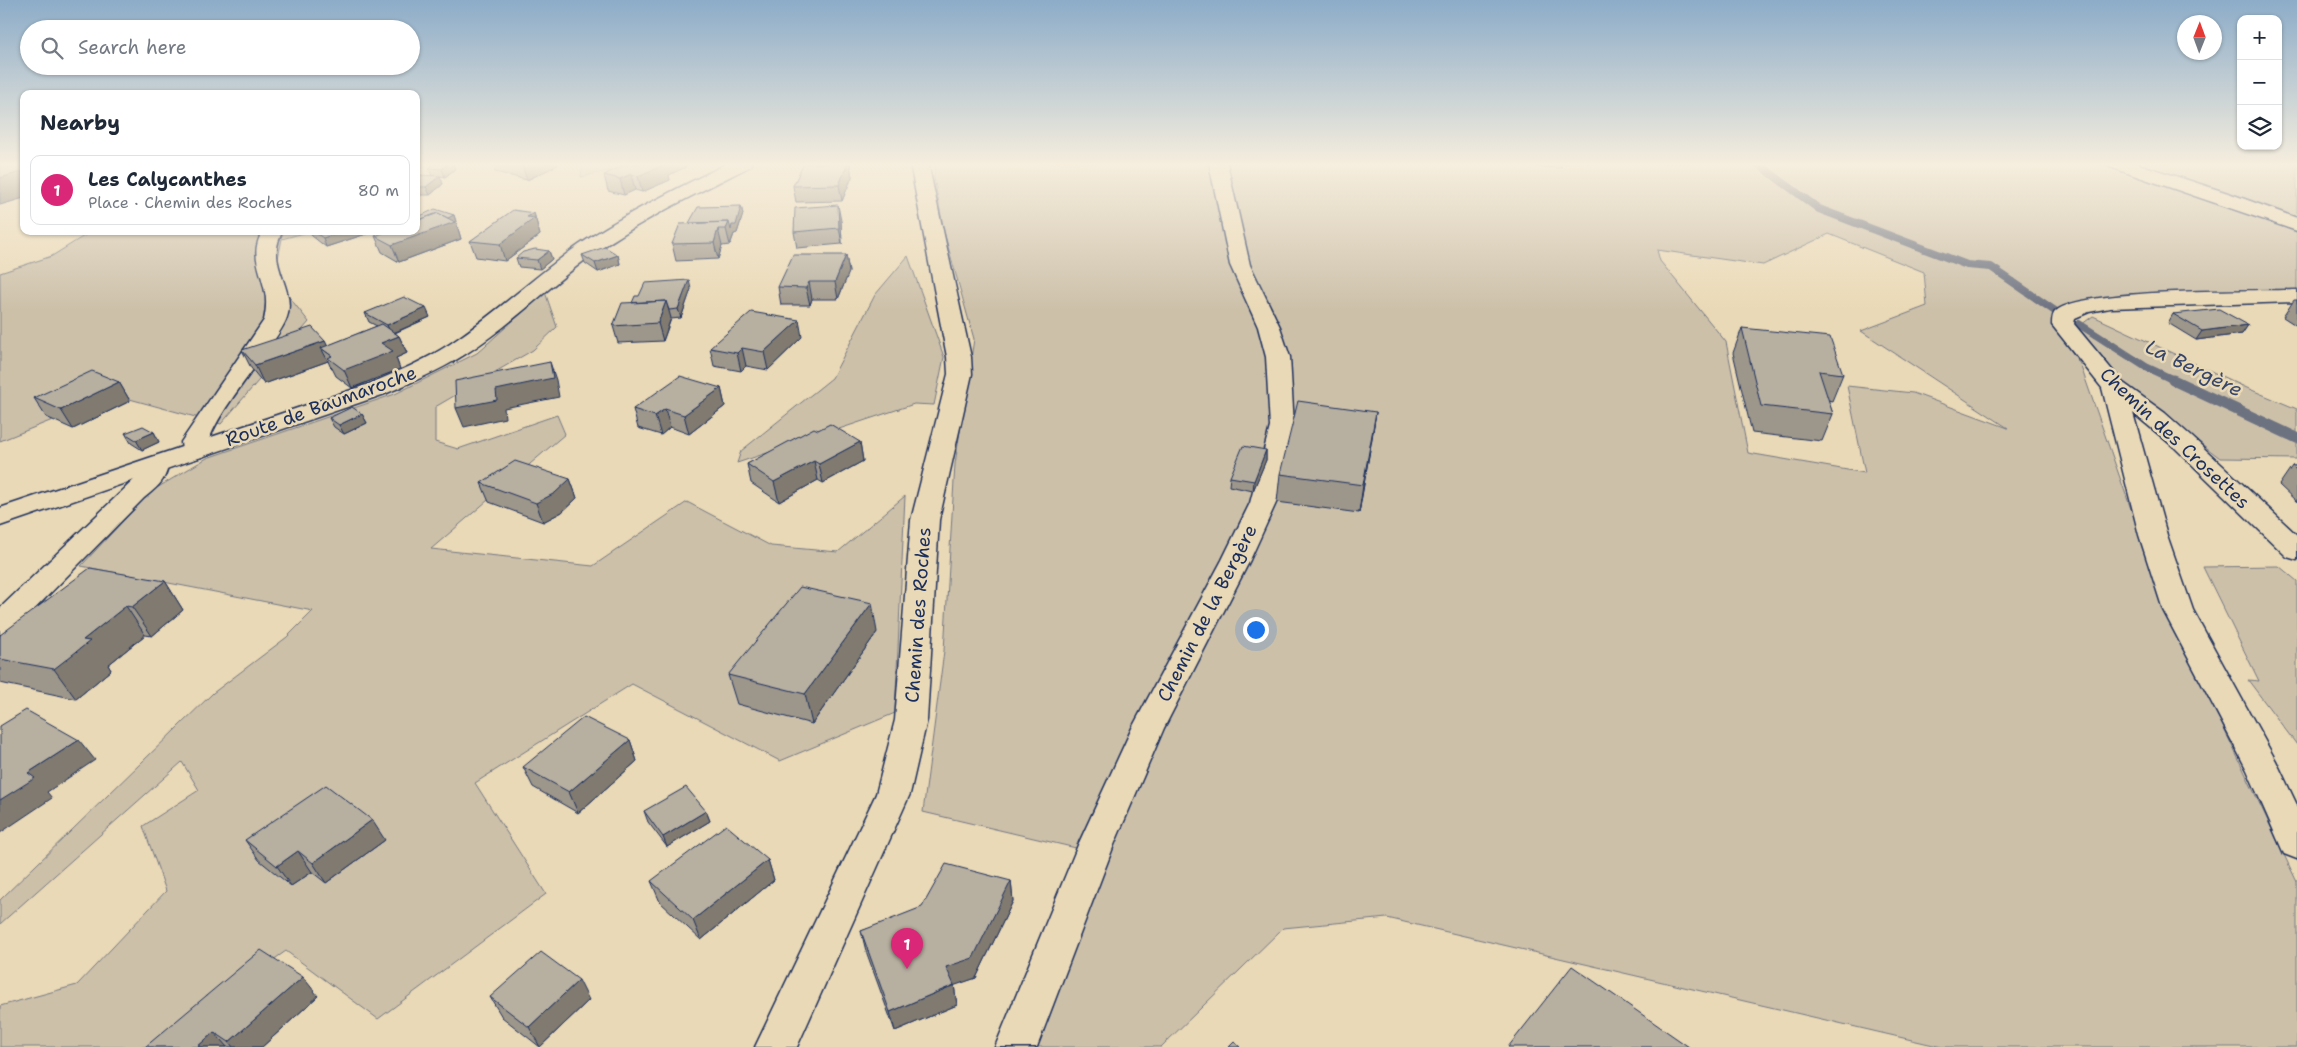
<!DOCTYPE html>
<html lang="en">
<head>
<meta charset="utf-8">
<style>
	:root { --surface:#fff; --page:#f2f2f3; --text:#1f2937; --muted:#747a83; --line:#e0e1e3; --accent:#db2777 }
	body { margin:0; font-family:"Shantell Sans",sans-serif; background:var(--page); color:var(--text) }
	.controls { position:absolute; right:15px; top:15px; display:grid; overflow:hidden; border-radius:10px; box-shadow:0 1px 4px #0004 }
	.controls button { width:45px; height:45px; display:grid; place-items:center; padding:0; border:0; border-bottom:1px solid var(--line); background:var(--surface); color:var(--text); font:25px sans-serif }
	.compass { position:absolute; left:2177px; top:15px; width:45px; height:45px; border-radius:50%; background:var(--surface); box-shadow:0 1px 4px #0004; rotate:1deg }
	.you { position:absolute; left:1255px; top:629px; width:18px; height:18px; margin:-12px; border:4px solid #fff; border-radius:50%; background:#1a73e8; box-shadow:0 0 0 8px #1a73e833 }
	.badge { display:grid; place-items:center; width:32px; height:32px; border-radius:50%; background:var(--accent); color:#fff; font-size:16px; font-weight:700 }
	.pin { position:absolute; translate:-50% -41px; filter:drop-shadow(0 1px 2px #0008) }
	.pin::after { content:''; position:absolute; top:26px; width:18px; height:15px; background:inherit; clip-path:polygon(0 0,100% 0,50% 100%) }
	.list { margin:0; padding:0; list-style:none }
	h2 { display:flex; justify-content:space-between; align-items:center; height:65px; margin:0; padding:0 20px; font-size:21px }
	h2 small { font-size:16px; font-weight:400; color:var(--muted) }
	.list li { display:grid; grid-template-columns:32px 1fr auto; gap:15px; align-items:center; box-sizing:border-box; height:70px; margin:0 10px 10px; padding:0 10px; border:1px solid var(--line); border-radius:10px }
	.list b { display:block; font-size:19px; white-space:nowrap }
	.list p { margin:0; font-size:16px; white-space:nowrap; color:var(--muted) }
	.list em { font-size:16px; font-style:normal; color:var(--muted) }
	.icon { flex:none; width:28px; height:28px; fill:none; stroke:currentColor; stroke-width:2; stroke-linecap:round; stroke-linejoin:round }
	.map { position:relative; flex:none; width:2297px; height:1047px; overflow:hidden }
	.search { position:absolute; background:var(--surface); box-shadow:0 1px 4px #0004; left:20px; top:20px; width:400px; height:55px; display:flex; align-items:center; gap:12px; box-sizing:border-box; padding:0 18px; border-radius:28px; color:var(--muted); font-size:19px }
	.panel { position:absolute; background:var(--surface); box-shadow:0 1px 4px #0004; left:20px; top:90px; width:400px; height:145px; border-radius:10px }
	.map>svg:first-child { display:block }
	.green { fill:#ccc0a9; stroke:#747884; fill-rule:evenodd }
	.lines { fill:none; stroke-linecap:round; stroke-linejoin:round }
	.stream-far1 { stroke:#6d7281; stroke-width:8 }
	.stream { stroke:#6d7281; stroke-width:11 }
	.street-casing { stroke:#1b2f5e; stroke-width:3 }
	.secondary-casing { stroke:#1b2f5e; stroke-width:3 }
	.street { fill:#ead9b6; fill-rule:evenodd }
	.secondary { fill:#ead9b6; fill-rule:evenodd }
	.wall { fill:#9d968a; stroke:#1b2f5e }
	.shaded-wall { fill:#807a70; stroke:#1b2f5e }
	.building { fill:#b7afa0; stroke:#1b2f5e }
	.labels { text-anchor:middle; dominant-baseline:central; stroke-width:5; stroke-linejoin:round; paint-order:stroke }
	.street-label { font-size:19px; fill:#1b2f5e; stroke:#ead9b6 }
	.water-label { font-size:20px; font-style:italic; fill:#36456a; stroke:#ead9b6 }
</style>
</head>
<body>
<div class="map">
<svg width="2297" height="1047" viewBox="0 0 2297 1047">
	<rect width="100%" height="100%" fill="#ead9b6"/>
	<filter id="ink" filterUnits="userSpaceOnUse"><feTurbulence type="fractalNoise" baseFrequency=".02" numOctaves="2"/><feDisplacementMap in="SourceGraphic" scale="10" xChannelSelector="R" yChannelSelector="G"/><feConvolveMatrix kernelMatrix="1 2 1 2 8 2 1 2 1" color-interpolation-filters="sRGB"/></filter>
	<g filter="url(#ink)">
		<path class="green" d="M583 163H644L581 177Z
			M936 163H2094L2223 202 2297 231V290L2095 299 2060 309 2052 322 2080 364 2164 603 2297 882V1047H1942L1387 918 1283 928 1161 1047H1005L1076 848 923 812 944 651 955 464 974 339 944 232 934 177ZM1829 234 1924 272 1927 306 1861 331 2008 428 1913 393 1847 386 1865 473 1748 453 1726 342 1660 261 1657 250 1763 265Z
			M2130 163H2297V219Z
			M92 231H311L282 239 274 278 309 322 221 424 115 395 0 441V273L52 256Z
			M908 256 944 357 934 405 914 404 737 463 741 451 832 378 875 295Z
			M545 292 557 327 533 350 435 407V442L458 449 557 415 565 434 431 549 593 566 687 502 771 546 838 552 905 496 895 713 780 761 632 684 475 783 546 894 378 1019 286 951 148 1047H0V1006L77 985 166 891 143 826 199 790 182 762 0 924V900L213 693 287 637 313 611 81 566 150 492 207 458 395 394 477 353Z
			M2093 316 2247 388 2297 409V459L2220 458 2128 388 2078 327Z
			M2279 566 2297 581V745L2248 680 2259 681 2203 567Z"/>
		<g class="lines">
			<path class="stream-far1" d="M1757 163 1819 209 1967 265 1991 267 2055 311
				M2079 324 2146 367 2176 381"/>
			<path class="stream" d="M2173 380 2297 438"/>
			<g class="street-casing">
				<path id="street" d="M910 163H928L971 357 972 374 939 520 927 720 910 794 797 1047H755L876 794 895 720 911 520 948 374 947 357Z
					M1209 163H1227L1250 265 1280 327 1290 357 1294 427 1276 503 1250 560 1164 728 1114 845 1037 1047H995L1078 845 1132 728 1222 560 1250 503 1270 427 1266 357 1258 327 1230 265Z
					M2107 163H2135L2231 194 2297 218V231L2110 167Z
					M263 231H283C263 264 299 289 286 320 273 350 204 424 208 451L204 456 195 459 186 456 182 451 181 442 264 320C266 311 267 301 265 292 261 269 249 253 263 231Z
					M2297 290V302L2110 308 2089 312 2075 318 2074 324 2122 382 2165 413 2192 437 2297 535V560L2287 557 2174 447 2133 413 2167 535 2193 610 2276 761 2297 805V859L2284 854 2247 770 2163 610 2139 535 2102 388 2052 325C2052 320 2052 314 2056 311 2082 288 2255 291 2297 290Z
					M155 458 164 460 168 466C165 482 156 488 144 498L11 633 0 636V608L140 474 146 460Z"/>
			</g>
			<g class="secondary-casing">
				<path id="secondary" d="M728 163H752L749 167C696 194 642 219 593 254 549 286 510 326 464 355 439 371 412 382 385 394L0 526V508L369 384C397 372 424 361 450 344 495 314 535 276 579 245 626 213 677 189 728 163Z"/>
			</g>
			<use href="#street" class="street"/>
			<use href="#secondary" class="secondary"/>
		</g>
		<path class="wall" d="M435 163H453L455 169 445 177 440 176 443 184 430 195H416V176H432L429 168Z
			M492 163H557L558 165 527 180 495 172Z
			M804 163H850L852 177 842 201 796 202 793 186Z
			M1519 163H1568L1567 164H1562L1561 168 1520 166Z
			M686 167 669 175 670 180 642 192 635 190 624 195 608 191 604 175Z
			M741 206 743 214 737 233 734 234 730 245 722 246 718 259 676 261 672 244 689 223Z
			M534 213 540 235 505 261 476 257 470 241Z
			M454 215 461 239 399 262 382 252 375 236 416 231V218Z
			M841 221 842 244 797 248 794 232Z
			M310 231H369V233L326 247 312 236Z
			M549 251 552 259 540 269 519 267 516 258Z
			M582 255H618L620 264 598 272 585 263Z
			M846 255 849 272 838 299H812L810 305H781L778 287Z
			M691 289 681 318 671 319 663 341 618 343 613 326 632 303Z
			M2294 300H2297V326L2283 317Z
			M365 313 430 317 395 333 399 336 407 353 396 358 400 369 352 388 336 376 332 368 330 366 328 361 264 384 251 368 242 350 325 341 327 346 377 326 369 322Z
			M2173 314 2248 325 2242 334 2196 340 2168 323Z
			M1742 328 1843 374 1832 401 1828 400 1833 414 1822 441 1752 433 1733 353Z
			M802 337 768 370 746 366 741 371 714 366 710 348Z
			M119 382 130 401 73 429 46 417 34 398Z
			M721 388 725 406 689 434 670 427 661 435 638 428 633 409Z
			M1376 412 1372 438 1359 513 1277 502 1280 474Z
			M362 414 367 423 344 434 334 427 329 418Z
			M818 430 860 442 863 461 823 483 818 480 779 502 751 483 747 464Z
			M154 432 159 442 142 450 131 443 125 433Z
			M1266 450V460L1253 491 1229 486 1230 477Z
			M2292 466H2297V502L2279 485Z
			M570 479 577 498 562 512 543 522 489 502 481 483Z
			M165 581 183 610 152 636 145 635 108 665 111 670 76 699 0 683V635Z
			M877 632 812 724 737 704 728 675Z
			M630 740 637 761 578 813 533 787 523 767Z
			M644 811H706L710 821 667 847 648 822Z
			M245 840H385L326 883 312 872 291 886 259 860Z
			M768 860 774 880 701 940 660 902 651 881Z
			M1011 881 1013 901 976 978 954 985 957 1005 895 1031 866 951 861 931Z
			M318 996 262 1047H145Z
			M490 997 589 1000 540 1047 502 1017Z"/>
		<path class="shaded-wall" d="M449 163H453L455 169 445 177 442 169Z
			M524 163H557L558 165 527 180 522 165Z
			M659 163H685L686 167 669 175 670 180 642 192 638 176Z
			M848 163H850L852 177 842 201 839 185Z
			M24 171V198L0 205V178Z
			M631 174 635 190 624 195 620 179Z
			M440 176 443 184 430 195 426 187Z
			M838 205 841 221 842 244 839 228Z
			M741 206 743 214 737 233 734 234 730 245 726 229 729 222Z
			M534 213 540 235 505 261 500 244 527 217Z
			M454 215 461 239 399 262 392 245 433 224Z
			M718 229 722 246 718 259 714 243Z
			M344 231H369V233L326 247 323 238Z
			M549 251 552 259 540 269 537 260Z
			M618 255 620 264 598 272 595 263Z
			M846 255 849 272 838 299 835 282Z
			M689 280 691 289 681 318 678 309Z
			M809 282 812 299 810 305 806 288Z
			M666 301 671 318 663 341 658 323Z
			M426 308 430 317 391 334 387 325Z
			M799 320 802 337 768 370 764 352Z
			M2248 325 2242 334 2196 340 2202 331Z
			M399 336 407 353 396 358 400 369 352 388 344 370 381 343Z
			M325 341 334 359 332 356 321 348 328 361 264 384 255 365Z
			M742 348 746 366 741 371 737 353Z
			M550 362 556 380 559 397 504 408 505 418 464 427 456 408 496 390Z
			M119 382 130 401 73 429 61 410Z
			M721 388 725 406 689 434 684 415Z
			M665 409 670 427 661 435 655 416Z
			M1376 412 1372 438 1359 513 1363 485Z
			M362 414 367 423 344 434 339 425Z
			M154 432 159 442 142 450 136 440Z
			M860 442 863 461 823 483 819 464Z
			M1266 450V460L1253 491 1254 481Z
			M814 461 818 480 779 502 774 482Z
			M570 479 577 498 562 512 543 522 536 503Z
			M165 581 183 610 152 636 132 607Z
			M872 603 877 632 812 724 805 694Z
			M126 606 145 635 108 665 111 670 76 699 54 669 83 640Z
			M79 740 95 760 47 792 52 798 0 833V800L28 773Z
			M630 740 637 761 578 813 569 792Z
			M706 811 710 821 667 847 663 837Z
			M372 820 385 840 326 883 313 863Z
			M298 851 312 872 291 886 277 866Z
			M768 860 774 880 701 940 693 920Z
			M1011 881 1013 901 976 978 950 987 946 967Z
			M303 977 318 996 262 1047H233L229 1042Z
			M579 980 589 1000 540 1047 529 1027Z
			M954 985 957 1005 895 1031 890 1012Z
			M214 1032 227 1047H197Z"/>
		<path class="building" d="M0 163H24V171L0 178Z
			M435 163H449L442 169 429 168Z
			M628 163H664L666 164 638 176 631 174 620 179 604 175Z
			M804 163H848L839 185 793 186Z
			M417 175 440 176 426 187H416Z
			M838 205 839 228 794 232 795 208Z
			M741 206 736 225H732L731 230 729 222 689 223 698 207Z
			M435 209 454 215 448 218 438 213 419 220 416 219V218Z
			M513 210 534 213 527 217 535 218 500 244 470 241Z
			M438 213 455 222 392 245 375 236 388 231H416V221Z
			M729 222 726 229H718L714 243 672 244 680 224Z
			M313 231H344L323 238Z
			M605 247 618 255 595 263 582 255Z
			M535 249 549 251 537 260 516 258 523 252Z
			M793 255H846L835 282H809L806 288 778 287Z
			M689 280 678 309 669 310 666 301 632 303 635 296H639L645 283Z
			M404 297 426 308 387 325 365 313Z
			M666 301 658 323 613 326 622 303Z
			M2219 309 2248 325 2202 331 2173 314Z
			M751 312 799 320 764 352 742 348 737 353 710 348Z
			M382 324 399 336 381 343 393 351 344 370 328 358 332 356 321 348Z
			M312 327 325 341 255 365 242 350Z
			M1742 328 1830 337 1843 374 1819 371 1833 414 1761 406Z
			M550 362 553 378 496 390 497 400 456 408 455 381Z
			M92 371 119 382 61 410 34 398Z
			M680 376 721 388 684 415 665 409 655 416 633 409Z
			M1298 401 1376 412 1363 485 1280 474Z
			M352 407 362 414 339 425 329 418Z
			M830 424 860 442 819 464 814 461 774 482 747 464 814 428 818 430Z
			M143 426 154 432 136 440 125 433Z
			M1243 446 1266 450 1254 481 1230 477Z
			M515 461 570 479 555 493 536 503 481 483Z
			M2292 466H2297V471Z
			M90 568 165 581 132 607 126 606 83 640 90 641 54 669 0 659V635Z
			M800 587 872 603 805 694 728 675Z
			M26 710 79 740 28 773 35 778 0 800V726Z
			M584 717 630 740 569 792 523 767Z
			M326 785 372 820 313 863 298 851 277 866 245 840Z
			M686 787 706 811 663 837 644 811Z
			M726 825 768 860 693 920 651 881Z
			M946 864 1011 881 973 958 946 967 954 985 890 1012 861 931 922 907Z
			M261 950 303 977 229 1042 214 1032 197 1047H145Z
			M541 952 579 980 529 1027 490 997Z
			M1572 966 1689 1047H1508Z
			M1234 1042 1240 1047H1229Z"/>
	</g>
	<linearGradient id="sky" x2="0" y2="1"><stop stop-color="#8cacc8"/><stop offset="0.53" stop-color="#f6eede"/><stop offset="1" stop-color="#f6eede" stop-opacity="0"/></linearGradient>
	<rect width="2297" height="310" fill="url(#sky)"/>
	<g class="labels">
		<g class="street-label">
			<text transform="translate(321 406) rotate(-20)">Route de Baumaroche</text>
			<text transform="translate(2175 438) rotate(43)">Chemin des Crosettes</text>
			<text transform="translate(1207 613) rotate(-63)">Chemin de la Bergère</text>
			<text transform="translate(918 615) rotate(-86)">Chemin des Roches</text>
		</g>
		<g class="water-label">
			<text transform="translate(2194 368) rotate(26)">La Bergère</text>
		</g>
	</g>
</svg>
<div class="controls">
<button>+</button>
<button>−</button>
<button><svg class="icon" aria-label="layers" viewBox="0 0 24 24"><path d="M12 4l9 5-9 5-9-5zM3 14l9 5 9-5"/></svg></button>
</div>
<svg class="compass" viewBox="-18 -18 36 36"><path d="M0-13l5 13h-10z" fill="#e53935"/><path d="M0 13l5-13h-10z" fill="#747a83"/></svg>
<div class="you"></div>
<div class="pin badge" style="left:907px;top:969px">1</div>
<div class="search"><svg class="icon" aria-label="search" viewBox="0 0 24 24"><circle cx="10" cy="10" r="6"/><path d="M15 15l6 6"/></svg>Search here</div>
<section class="panel">
<h2>Nearby<small></small></h2>
<ul class="list">
<li><span class="badge">1</span><div><b>Les Calycanthes</b><p>Place · Chemin des Roches</p></div><em>80 m</em></li>
</ul>
</section>
</div>
</body>
</html>
